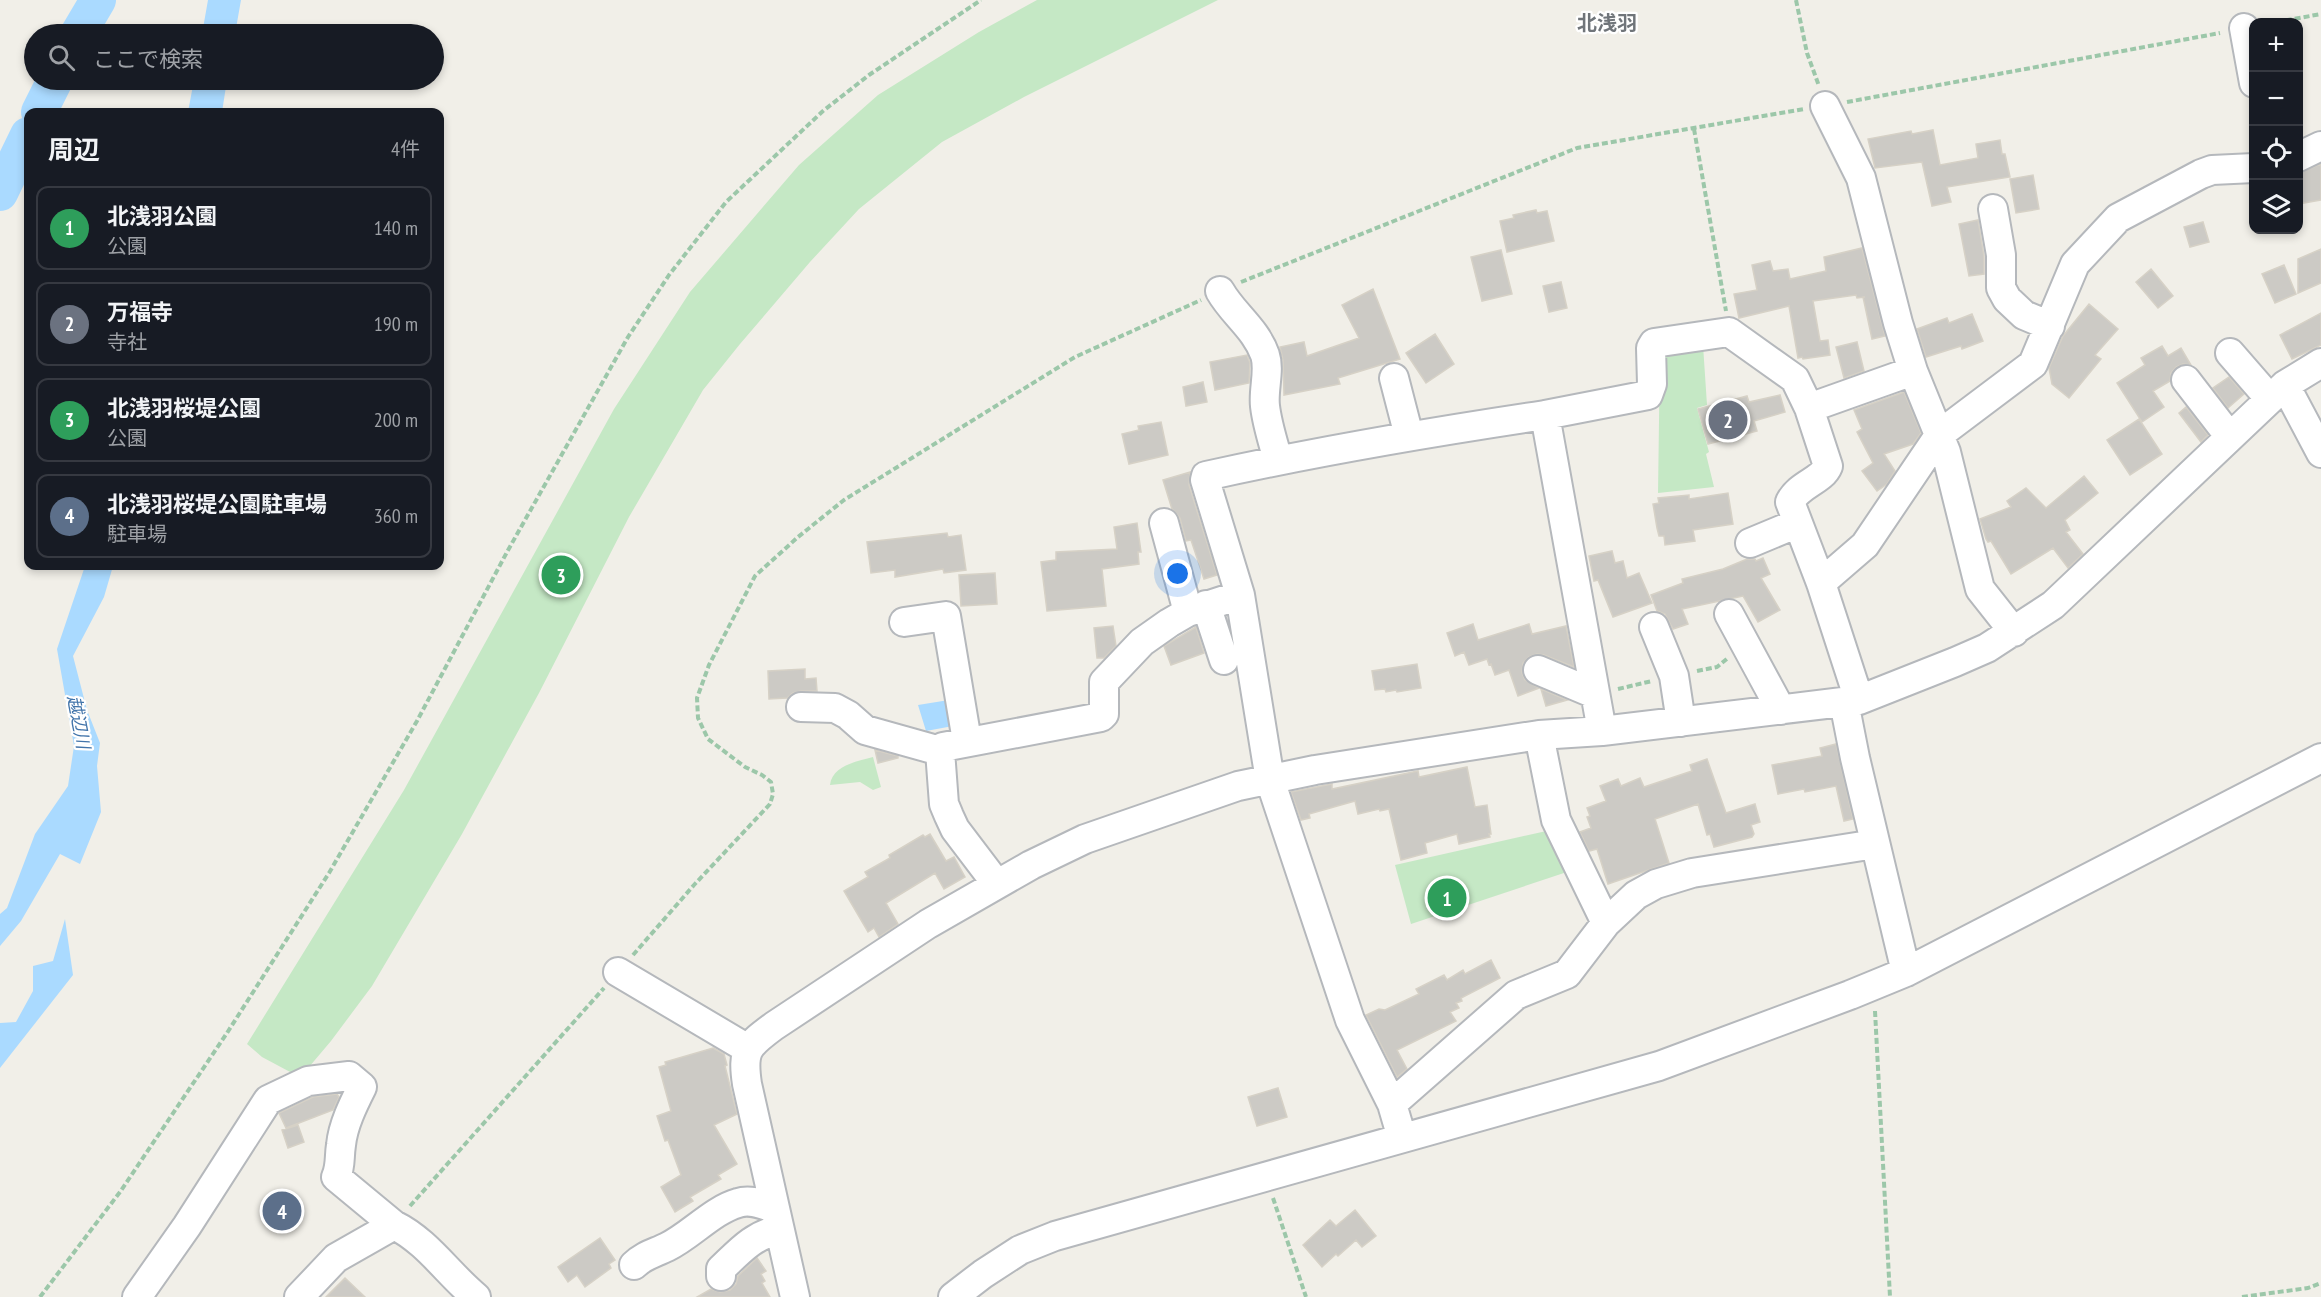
<!DOCTYPE html>
<html lang="ja">
<head>
<meta charset="utf-8">
<style>
	:root { --surface:#171b24; --page:#20242c; --text:#f1f3f6; --muted:#9ea1a6; --line:#363941; --accent:#0f766e }
	body { margin:0; font-family:"PT Sans Narrow","Noto Sans JP",sans-serif; background:var(--page); color:var(--text) }
	.controls { position:absolute; right:18px; top:18px; display:grid; overflow:hidden; border-radius:12px; box-shadow:0 3px 9px #0003 }
	.controls button { width:54px; height:54px; display:grid; place-items:center; padding:0; border:0; border-bottom:2px solid var(--line); background:var(--surface); color:var(--text); font:30px sans-serif }
	.you { position:absolute; left:1178px; top:574px; width:21px; height:21px; margin:-15px; border:4px solid #fff; border-radius:50%; background:#1a73e8; box-shadow:0 0 0 9px #1a73e833 }
	.badge { display:grid; place-items:center; width:39px; height:39px; border-radius:50%; background:var(--accent); color:#fff; font-size:20px; font-weight:700 }
	.pin { position:absolute; translate:-50% -50%; border:3px solid #fff; box-shadow:0 2px 6px #0006 }
	.list { margin:0; padding:0; list-style:none }
	h2 { display:flex; justify-content:space-between; align-items:center; height:78px; margin:0; padding:0 24px; font-size:26px }
	h2 small { font-size:20px; font-weight:400; color:var(--muted) }
	.list li { display:grid; grid-template-columns:39px 1fr auto; gap:18px; align-items:center; box-sizing:border-box; height:84px; margin:0 12px 12px; padding:0 12px; border:2px solid var(--line); border-radius:12px }
	.list b { display:block; font-size:22px; white-space:nowrap }
	.list p { margin:0; font-size:20px; white-space:nowrap; color:var(--muted) }
	.list em { font-size:20px; font-style:normal; color:var(--muted) }
	.icon { flex:none; width:33px; height:33px; fill:none; stroke:currentColor; stroke-width:2; stroke-linecap:round; stroke-linejoin:round }
	.map { position:relative; flex:none; width:2321px; height:1297px; overflow:hidden }
	.search { position:absolute; background:var(--surface); box-shadow:0 3px 9px #0003; left:24px; top:24px; width:420px; height:66px; display:flex; align-items:center; gap:15px; box-sizing:border-box; padding:0 21px; border-radius:33px; color:var(--muted); font-size:22px }
	.panel { position:absolute; background:var(--surface); box-shadow:0 3px 9px #0003; left:24px; top:108px; width:420px; height:462px; border-radius:12px }
	.map>svg:first-child { display:block }
	.green { fill:#c5e8c5 }
	.water { fill:#aadaff }
	.lines { fill:none; stroke-linecap:round; stroke-linejoin:round }
	.river { stroke:#aadaff; stroke-width:36 }
	.building { fill:#cccac5; stroke:#d6d1c6; stroke-width:1.5 }
	.minor-casing { stroke:#b5b8bc; stroke-width:32 }
	.path { stroke:#9cc7a9; stroke-width:4; stroke-dasharray:6 3; stroke-linecap:butt }
	.minor { stroke:#fff; stroke-width:28 }
	.labels { text-anchor:middle; dominant-baseline:central; stroke-width:4.5; stroke-linejoin:round; paint-order:stroke }
	.water-label { font-size:18px; font-style:italic; fill:#4174aa; stroke:#fff }
	.quarter-label { font-size:20px; font-weight:bold; fill:#70757a; stroke:#fff }
</style>
</head>
<body>
<div class="map">
<svg width="2321" height="1297" viewBox="0 0 2321 1297">
	<rect width="100%" height="100%" fill="#f1efe8"/>
	<path class="green" d="M1037 0H1218L1024 97 942 142 859 209 810 262 740 344 703 390 629 517 539 693 462 834 372 986 331 1041 309 1067 292 1073 262 1057 247 1044 404 790 614 409 690 292 799 165 878 95 979 32Z
		M1703 345 1707 405 1697 408 1709 452 1706 454 1714 487 1658 493 1660 350Z
		M873 757 881 787 873 790 860 782 830 785C832 766 857 761 873 757Z
		M1551 830 1570 871 1411 924 1395 865Z"/>
	<path class="water" d="M208 0H241L235 34H202Z
		M194 80H227L222 112H188Z
		M85 566H113L104 597 73 656 87 710 100 743 97 766 101 812 80 864 60 854 21 921 0 946V914L7 908 35 834 68 786 74 746 57 649Z
		M949 700 953 726 926 731 918 705Z
		M65 919 73 975 0 1068V1023L16 1022 33 991V966L53 961Z"/>
	<g class="lines">
		<path class="river" d="M78 34 98 0
			M39 112 55 80
			M0 193 28 135"/>
	</g>
	<path class="building" d="M1933 130 1940 165 1978 158 1976 144 2000 140 2002 154H2005L2010 177 1947 187 1951 202 1932 206 1922 162 1875 168 1868 139 1911 131 1912 134Z
		M2321 164V200L2298 204V173Z
		M2033 175 2039 209 2016 213 2010 179Z
		M1536 210 1537 213 1547 211 1554 241 1507 252 1500 221 1514 218 1513 215Z
		M1978 220 1984 256V274L1969 276 1959 224Z
		M2203 222 2209 242 2190 247 2184 227Z
		M1862 248 1885 336 1872 339 1863 297H1865L1857 298 1856 295 1813 301 1820 341 1828 340 1830 355 1803 359 1802 357 1798 358 1789 306 1739 318 1734 294 1757 290 1752 265 1770 261 1773 271 1788 269 1790 279 1826 271 1824 257Z
		M2321 249V283L2298 293V259Z
		M1501 250 1512 294 1482 301 1471 257Z
		M2284 265 2296 294 2275 303 2262 274Z
		M2151 269 2173 296 2158 308 2136 282Z
		M1561 282 1567 308 1549 312 1543 286Z
		M1373 289 1400 359 1338 378 1340 384 1284 395 1283 360 1280 347 1304 342 1307 356 1359 338 1342 305Z
		M2089 304 2118 329 2095 355 2101 359 2069 398 2052 384 2049 368 2063 336Z
		M2321 313V345L2292 359 2280 335Z
		M1972 314 1983 341 1962 349 1961 346 1926 357 1917 329 1947 318 1949 323Z
		M1435 334 1454 364 1426 383 1406 353Z
		M1857 342 1864 371 1844 378 1836 347Z
		M2162 346 2168 356 2181 348 2191 365 2183 364 2176 367 2171 373 2170 381 2153 391 2164 407 2142 422 2117 383 2145 365 2141 358Z
		M1247 355 1250 363 1249 383 1215 390 1210 362Z
		M2229 377 2244 394 2228 408 2213 388Z
		M1203 382 1207 402 1186 406 1183 387Z
		M1904 392 1921 433 1913 444 1884 454 1895 471 1887 484 1877 491 1862 471 1873 463 1857 432 1862 429 1854 410Z
		M1780 395 1785 412 1754 421 1757 431 1708 444 1698 409 1747 396 1749 402Z
		M2186 407 2208 435 2201 442 2179 413Z
		M2139 419 2162 454 2130 475 2107 440Z
		M1161 422 1168 455 1129 464 1122 434 1139 430 1138 426Z
		M1190 472 1189 485 1217 575 1204 579 1191 540 1186 541 1180 518 1172 509 1163 480Z
		M2084 476 2098 493 2065 520 2070 530 2066 532 2083 554 2068 568 2053 548 2011 574 1991 541 1988 542 1986 539 1980 519 2011 507 2007 501 2026 488 2046 508Z
		M1728 493 1733 524 1693 530 1695 541 1665 545 1664 536H1659L1657 528 1653 504 1659 503 1658 498 1689 495V499Z
		M1137 523 1141 552H1138L1139 564 1102 569 1106 606 1047 611 1041 562 1056 560V552L1117 549 1114 527Z
		M947 533 948 537 961 535 966 570 944 573 943 569 895 577V570L871 573 867 542Z
		M1612 551 1615 563 1623 561 1627 578 1639 573 1652 603 1613 617 1598 580 1594 581 1589 556Z
		M1763 558 1770 574 1761 578 1780 610 1758 622 1743 596 1682 609 1688 624 1673 629 1665 614 1657 611 1651 595 1683 583 1682 579 1723 569 1747 559H1755L1756 561Z
		M995 573 997 604 961 606 959 575Z
		M1473 624 1478 640 1529 624 1532 634 1566 626 1574 667 1544 655 1537 654 1529 657 1523 663 1522 673 1525 680 1539 688 1518 696 1509 670 1495 675 1491 664 1489 665 1487 659 1469 665 1464 652 1455 656 1447 633Z
		M1113 626 1116 646 1104 658H1097L1094 628Z
		M1196 627 1204 653 1171 665 1164 646Z
		M1417 664 1421 688 1397 692 1396 690 1386 692 1385 689 1375 690 1372 671Z
		M805 669V679L816 678 817 691H801L793 693 787 698 769 699 768 671Z
		M1541 689 1567 700 1546 706Z
		M1836 744 1853 819 1844 821 1836 786 1805 792 1804 789 1778 794 1772 765 1822 756 1820 748Z
		M875 750 898 756V758L878 763Z
		M1707 759 1726 813 1755 804 1760 822 1751 825 1754 834 1752 837 1714 847 1710 834 1707 835 1698 804 1655 819 1669 863 1608 884 1597 849 1589 851 1580 832 1591 828 1587 817 1590 816 1587 808 1606 801 1600 786 1618 779 1621 786 1640 778 1644 787 1692 771 1690 765Z
		M1467 767 1475 807 1487 805 1491 834H1489L1490 837 1459 844 1457 834 1425 843 1427 853 1401 860 1389 809 1380 811 1379 809 1358 814 1355 801 1309 814 1310 818 1301 820 1291 792 1332 784V789L1418 771 1419 777Z
		M930 834 946 861 954 857 965 877 944 889 935 873 886 903 898 924 879 937 874 928 868 932 844 891 868 877 865 872 890 858 889 855 923 835 925 837Z
		M1491 960 1500 978 1461 998 1462 1001 1456 1003 1459 1008 1450 1012 1456 1021 1397 1050 1407 1069 1397 1077 1366 1015 1379 1009 1385 1010 1419 994 1416 989 1444 975 1447 980 1463 970 1465 974Z
		M713 1048 724 1054 727 1065 725 1066 737 1114 714 1125 737 1164 718 1175 721 1179 690 1197 693 1201 675 1212 661 1187 681 1175 668 1140 665 1141 657 1116 671 1111 659 1067 666 1065 665 1062Z
		M1278 1088 1287 1117 1257 1126 1248 1097Z
		M337 1094 339 1097 333 1110 286 1128 279 1113 313 1097Z
		M298 1125 304 1142 288 1148 282 1130Z
		M1355 1210 1376 1236 1362 1247 1356 1240 1338 1256 1336 1254 1322 1267 1303 1245 1330 1220 1336 1226Z
		M600 1238 615 1260 609 1264 611 1268 585 1287 577 1275 568 1282 558 1267Z
		M757 1258 766 1271 761 1274 765 1281 762 1283 770 1297H697L711 1289 720 1292 730 1290 736 1284 738 1276Z
		M345 1278 365 1297H326Z"/>
	<g class="lines">
		<g class="minor-casing">
			<path id="minor" d="M2244 28 2254 83
				M1825 106 1861 178 1898 323 1913 371 1946 452 1980 589 2014 632
				M2298 157 2321 146
				M1993 209 2001 255V288L2007 299 2024 315 2050 326
				M1220 291C1233 314 1256 329 1265 355 1270 370 1263 390 1265 406 1267 424 1273 442 1278 460
				M2230 353 2270 399
				M1394 378 1409 436
				M2186 380 2230 437
				M2285 385 2321 453
				M1809 408 1913 371
				M1164 523 1188 612
				M1750 543 1798 523
				M1821 583 1865 545 1940 434 2033 364 2075 264 2118 218 2201 174 2212 170 2254 168
				M1206 605 1224 660
				M1729 614 1781 710
				M904 622 946 616 967 741
				M1654 627 1674 676 1681 722
				M1538 670 1595 694
				M1844 702 1855 758 1906 972
				M801 707 835 708 848 715 865 730 940 751
				M1602 731 1545 415 1648 395 1652 384 1651 348 1654 343 1729 332 1795 379 1809 408 1828 466C1822 481 1799 484 1790 502L1821 583 1859 700
				M1539 735 1556 820 1606 923
				M996 883 955 829 949 816 944 804 940 751 943 747 1101 717 1104 714V682L1142 642 1169 623 1188 612 1240 595
				M618 972 748 1049
				M1392 1104 1516 995 1567 974 1606 923 1636 895 1656 884 1692 873 1875 844
				M1402 1138 1392 1104 1350 1020 1270 780 1240 595 1205 480 1206 476C1318 451 1431 432 1545 415
				M634 1265C644 1255 655 1253 667 1247 690 1236 713 1210 738 1203 750 1199 762 1204 774 1208
				M721 1276V1269C739 1252 753 1235 779 1230
				M137 1297 187 1226 268 1100 308 1081 349 1076 362 1087C353 1105 343 1125 341 1145 339 1157 341 1166 336 1177L394 1225
				M299 1297 336 1258 394 1225C427 1241 448 1274 476 1297
				M795 1297 747 1084C742 1050 747 1046 774 1026L928 924 1031 865 1085 839 1238 786 1315 770 1539 735 1602 731 1859 700 1955 662 1987 648 2053 605 2285 385 2321 363
				M953 1297 983 1274 1020 1250 1055 1236 1659 1066 1850 995 1906 972 2321 758"/>
		</g>
		<path class="path" d="M1796 0 1807 53 1819 86
			M2277 22 2321 14
			M1847 102 2220 33
			M1694 129 1726 311
			M1241 282 1577 148 1804 109
			M1697 671 1717 667 1728 658
			M1618 689 1652 681
			M633 955 694 885 770 804 773 794 771 782 762 775 745 767 708 739 698 718 697 698 709 665 755 576 798 537 844 500 1075 357 1201 300
			M1875 1011 1890 1297
			M1273 1198 1306 1297
			M410 1206 604 988
			M40 1297 120 1192 227 1033 329 873 417 721 507 552 628 337 669 275 726 202 823 111 869 75 981 0
			M2242 1297 2308 1288 2321 1283"/>
		<use href="#minor" class="minor"/>
	</g>
	<g class="labels">
		<g class="water-label">
			<text transform="translate(79 722) rotate(79)">越辺川</text>
		</g>
		<g class="quarter-label">
			<text x="1607" y="23">北浅羽</text>
		</g>
	</g>
</svg>
<div class="controls">
<button>+</button>
<button>−</button>
<button><svg class="icon" aria-label="locate" viewBox="0 0 24 24"><circle cx="12" cy="12" r="6"/><path d="M12 2v4M12 18v4M2 12h4M18 12h4"/></svg></button>
<button><svg class="icon" aria-label="layers" viewBox="0 0 24 24"><path d="M12 4l9 5-9 5-9-5zM3 14l9 5 9-5"/></svg></button>
</div>
<div class="you"></div>
<div class="pin badge" style="left:1447px;top:898px;background:#2e9e5b">1</div>
<div class="pin badge" style="left:1728px;top:420px;background:#6b7280">2</div>
<div class="pin badge" style="left:561px;top:575px;background:#2e9e5b">3</div>
<div class="pin badge" style="left:282px;top:1211px;background:#5c6f8a">4</div>
<div class="search"><svg class="icon" aria-label="search" viewBox="0 0 24 24"><circle cx="10" cy="10" r="6"/><path d="M15 15l6 6"/></svg>ここで検索</div>
<section class="panel">
<h2>周辺<small>4件</small></h2>
<ul class="list">
<li><span class="badge" style="background:#2e9e5b">1</span><div><b>北浅羽公園</b><p>公園</p></div><em>140 m</em></li>
<li><span class="badge" style="background:#6b7280">2</span><div><b>万福寺</b><p>寺社</p></div><em>190 m</em></li>
<li><span class="badge" style="background:#2e9e5b">3</span><div><b>北浅羽桜堤公園</b><p>公園</p></div><em>200 m</em></li>
<li><span class="badge" style="background:#5c6f8a">4</span><div><b>北浅羽桜堤公園駐車場</b><p>駐車場</p></div><em>360 m</em></li>
</ul>
</section>
</div>
</body>
</html>
